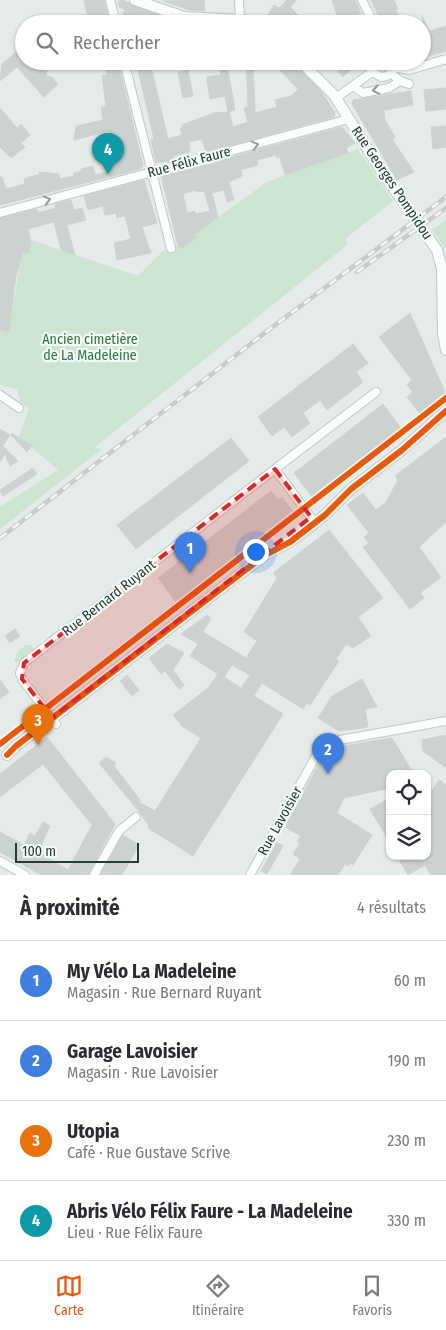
<!DOCTYPE html>
<html lang="fr">
<head>
<meta charset="utf-8">
<style>
	:root { --surface:#fff; --page:#f7f7f7; --text:#2b2b33; --muted:#7c7c81; --line:#e1e1e2; --accent:#ea580c }
	body { margin:0; font-family:"Fira Sans Condensed",sans-serif; background:var(--page); color:var(--text) }
	.controls { position:absolute; right:15px; bottom:15px; display:grid; overflow:hidden; border-radius:10px; box-shadow:0 1px 4px #0004 }
	.controls button { width:45px; height:45px; display:grid; place-items:center; padding:0; border:0; border-bottom:1px solid var(--line); background:var(--surface); color:var(--text); font:25px sans-serif }
	.scale { position:absolute; left:15px; bottom:12px; width:124px; box-sizing:border-box; padding-left:5px; border:2px solid #223f34; border-top:0; font-size:14px; line-height:18px; white-space:nowrap; color:#223f34; -webkit-text-stroke:4px #f4f9f6; paint-order:stroke }
	.you { position:absolute; left:255px; top:551px; width:18px; height:18px; margin:-12px; border:4px solid #fff; border-radius:50%; background:#1a73e8; box-shadow:0 0 0 8px #1a73e833 }
	.badge { display:grid; place-items:center; width:32px; height:32px; border-radius:50%; background:var(--accent); color:#fff; font-size:16px; font-weight:700 }
	.pin { position:absolute; translate:-50% -41px; filter:drop-shadow(0 1px 2px #0008) }
	.pin::after { content:''; position:absolute; top:26px; width:18px; height:15px; background:inherit; clip-path:polygon(0 0,100% 0,50% 100%) }
	.list { margin:0; padding:0; list-style:none }
	h2 { display:flex; justify-content:space-between; align-items:center; height:65px; margin:0; padding:0 20px; font-size:21px }
	h2 small { font-size:16px; font-weight:400; color:var(--muted) }
	.list li { display:grid; grid-template-columns:32px 1fr auto; gap:15px; align-items:center; box-sizing:border-box; height:80px; padding:0 20px; border-top:1px solid var(--line) }
	.list b { display:block; font-size:19px; white-space:nowrap }
	.list p { margin:0; font-size:16px; white-space:nowrap; color:var(--muted) }
	.list em { font-size:16px; font-style:normal; color:var(--muted) }
	.icon { flex:none; width:28px; height:28px; fill:none; stroke:currentColor; stroke-width:2; stroke-linecap:round; stroke-linejoin:round }
	.map { position:relative; flex:none; width:446px; height:875px; overflow:hidden }
	.search { position:absolute; background:var(--surface); box-shadow:0 1px 4px #0004; left:15px; right:15px; top:15px; height:55px; display:flex; align-items:center; gap:12px; box-sizing:border-box; padding:0 18px; border-radius:28px; color:var(--muted); font-size:19px }
	.sheet { height:385px; background:var(--surface) }
	nav { display:flex; justify-content:space-around; align-items:center; box-sizing:border-box; height:70px; border-top:1px solid var(--line); background:var(--surface); font-size:14px; color:var(--muted) }
	nav a { display:grid; justify-items:center; gap:2px }
	nav .on { color:var(--accent) }
	.map>svg:first-child { display:block }
	.green { fill:#cee4d3 }
	.building { fill:#ccd2cf; stroke:#ced4d1; fill-rule:evenodd }
	.lines { fill:none; stroke-linecap:round; stroke-linejoin:round }
	.street-casing { stroke:#c2c8c5; stroke-width:10 }
	.secondary-casing { stroke:#c1c8c5; stroke-width:12 }
	.street { stroke:#fbfcfc; stroke-width:8 }
	.secondary { stroke:#fbfcfc; stroke-width:10 }
	.rail-casing { stroke:#c7ccc9; stroke-width:4.5 }
	.rail { stroke:#f4f9f6; stroke-width:2.5; stroke-dasharray:8; stroke-linecap:butt }
	.cycleway-casing { stroke:#f4f9f6; stroke-width:9 }
	.cycleway { stroke:#e8590c; stroke-width:6 }
	.oneway { stroke:#8e9e98 }
	.marked { fill:#d62828; fill-opacity:0.2; stroke:#d62828; stroke-width:4; stroke-dasharray:10 6; stroke-linejoin:round }
	.labels { text-anchor:middle; dominant-baseline:central; stroke-width:4.5; stroke-linejoin:round; paint-order:stroke }
	.street-label { font-size:14px; fill:#223f34; stroke:#f4f9f6 }
	.park-label { font-size:14px; fill:#2c7640; stroke:#f4f9f6 }
</style>
</head>
<body>
<div class="map">
<svg width="446" height="875" viewBox="0 0 446 875">
	<rect width="100%" height="100%" fill="#e5ebe8"/>
	<path class="green" d="M358 149 393 201 346 238 347 245 94 448 102 449 0 529V507L58 470 19 437 29 408 21 403 17 389 0 385V330L9 332 22 251 29 252 31 240 138 276 164 250 178 246 267 182Z
		M446 220V250L432 230Z
		M26 645H32L33 650 16 663 14 661 18 651Z"/>
	<path class="building" d="M84 0H104L110 24H89Z
		M122 0 160 16 161 24H123L122 17 125 9 119 7 118 2Z
		M204 0 205 11 190 10 163 1Z
		M287 0H297L290 7 300 17 294 24H274L266 18 274 5 279 8Z
		M332 0H355L361 13 347 19 349 24H340Z
		M371 0H394L398 9 396 10 400 21 382 24Z
		M422 15 429 31 446 26V51L422 58Z
		M24 45V61L40 63 47 71 46 76 52 77 58 84 44 97 17 67 0 81 2 64Z
		M104 61H118L143 166 140 169 0 205V177H2L6 189 25 184 24 179 40 174 39 172 59 174 60 179 74 176V173L81 171V169L93 166 95 175 109 171 105 153 113 150 109 131 74 140 76 126 103 120 101 107 106 106 102 76 107 75Z
		M136 61 150 62 168 139 182 135 180 128H182V125L214 113 229 112 233 127 248 122 244 108 248 107 246 61H253L255 113 277 107 275 100 291 96 298 89 277 67 282 61H293L321 91 335 113 334 117 206 152 202 139 189 142 190 152 173 156 175 160 156 163 151 140 154 139Z
		M313 61H360L343 77 330 62 322 70Z
		M227 65 235 110 228 112 225 96 210 99 207 81V77L221 75 220 66Z
		M188 70 193 96 183 98 178 72Z
		M446 88V109L426 111 424 90Z
		M411 91 413 105 384 110 385 120 395 137 392 139 414 172 397 180 352 104 353 100Z
		M0 108 17 128 21 124 30 135 21 143 25 147 11 158 0 147Z
		M446 126V147L433 149 431 127Z
		M342 127 355 143 346 148 348 153 285 175 280 157 277 158 276 155 257 160 258 165 241 170 242 176 229 182 234 200 227 202 224 190 212 193 218 217 195 234 197 237 181 249 178 246 161 176ZM196 190 197 192 204 191 210 211 195 214V211L187 213 183 194Z
		M144 180 157 223 142 227 151 253 117 260 114 243 131 239 125 216 117 218 116 213 105 215 103 206 88 210 84 196Z
		M71 200 74 210 82 208 86 220 67 225 75 255 61 250 54 222 28 229 31 241 29 253 23 252 16 276 9 332 0 330V218L37 209V212H41L56 208 55 204Z
		M410 313 445 392 443 396 420 414 407 397 413 392 407 385 412 380 379 337Z
		M353 344 368 363 356 372 363 382 327 410 320 400 303 413 310 423 292 437 284 427 272 436 258 417Z
		M383 404 401 428 312 497 294 473Z
		M0 429 10 435 3 446 18 461 10 466 5 454 0 462Z
		M12 433 32 446 27 452 11 435Z
		M446 437V522L419 547 441 577 420 593 424 598 410 609 363 547 369 543 364 537 369 533 347 505 363 493 376 510 386 502 398 480 395 476Z
		M231 438 249 461 136 549 117 525Z
		M33 468 37 474 3 496 0 490Z
		M271 491 278 500 282 497 294 512 176 602 158 578Z
		M329 530 383 598 358 617 371 636 353 648 346 644 336 659 339 661 310 705 307 703 303 709 262 683 254 696 283 714 193 856 148 828 149 826 141 814 99 763 106 757 116 763 114 766 140 800 139 802 155 811 201 738 182 726 173 715 208 688 218 674 190 656 198 644 181 634 207 615 211 618 203 632 246 658 257 641 244 632 277 578 273 573ZM232 665 250 675 241 688 224 677Z
		M15 629 20 636 10 643 5 636Z
		M167 644 184 653 173 670 184 685 179 689 165 671 161 674 149 658Z
		M127 675 139 690 132 696 120 681Z
		M362 679 377 707 365 709 368 727 339 731 318 718 332 696Z
		M0 680 9 692 0 699Z
		M445 735 446 741V768L423 751 422 740Z
		M47 737 115 824 88 875H41L0 852V832L24 845 30 833 35 836 43 822 50 826 38 852 68 870 92 825 43 764 0 797V774Z
		M392 738 414 774H390V788L344 798 337 813 372 835 353 865 350 863 349 866 345 864 338 875H290L300 859 293 854 300 843 297 842 301 836 285 827 322 758 337 747Z
		M439 780 446 785V875H431L425 865 408 875 397 856H427V798Z
		M390 798V843L370 809Z
		M123 835 139 845 122 875H100Z
		M277 842 283 846 267 874 261 871Z"/>
	<g class="lines">
		<g class="street-casing">
			<path id="street" d="M110 0 116 24
				M239 0 240 19
				M362 0 374 24
				M124 61 171 248
				M372 61V72L381 77 387 76 392 72V61
				M393 67 409 70 446 59
				M391 73 400 81 409 84
				M353 86 363 93 389 88 400 81
				M336 98 372 72
				M0 213 349 119
				M0 395 19 408
				M315 523 275 469 376 392
				M56 724 22 679 20 673 24 663 275 469
				M0 861 25 875
				M94 875 119 831 136 817
				M250 875 316 756 324 746 340 740 446 721"/>
		</g>
		<g class="secondary-casing">
			<path id="secondary" d="M135 0 184 17 243 20 259 24
				M300 61 334 95 382 172 437 250 442 269 443 334 446 350
				M7 755 16 746 265 555 290 542 325 515 351 489 402 450 446 411"/>
		</g>
		<use href="#street" class="street"/>
		<use href="#secondary" class="secondary"/>
		<g class="rail-casing">
			<path id="rail" d="M357 272 446 208
				M0 538 266 332 446 197"/>
		</g>
		<use href="#rail" class="rail"/>
		<g class="cycleway-casing">
			<path id="cycleway" d="M0 744 446 398
				M7 755 16 746 265 555 290 542 325 515 351 489 402 450 446 411"/>
		</g>
		<use href="#cycleway" class="cycleway"/>
	</g>
	<defs><path id="oneway-chevron" d="M-2-3.5L2.5 0L-2 3.5" fill="none" stroke-width="1.6" stroke-linecap="round" stroke-linejoin="round" transform="scale(1.25)"/></defs>
	<g class="oneway">
		<use href="#oneway-chevron" transform="translate(376 90) rotate(170)"/>
		<use href="#oneway-chevron" transform="translate(255 145) rotate(-15)"/>
		<use href="#oneway-chevron" transform="translate(47 200) rotate(-15)"/>
	</g>
	<path class="marked" d="M275 469 311 517 52 718 22 679 24 663Z"/>
	<g class="labels">
		<g class="street-label">
			<text transform="translate(189 162) rotate(-15)">Rue Félix Faure</text>
			<text transform="translate(392 183) rotate(56)">Rue Georges Pompidou</text>
			<text transform="translate(109 598) rotate(-38)">Rue Bernard Ruyant</text>
			<text transform="translate(280 821) rotate(-61)">Rue Lavoisier</text>
		</g>
		<g class="park-label">
			<text x="90" y="339">Ancien cimetière<tspan x="90" dy="16">de La Madeleine</tspan></text>
		</g>
	</g>
</svg>
<div class="controls">
<button><svg class="icon" aria-label="locate" viewBox="0 0 24 24"><circle cx="12" cy="12" r="6"/><path d="M12 2v4M12 18v4M2 12h4M18 12h4"/></svg></button>
<button><svg class="icon" aria-label="layers" viewBox="0 0 24 24"><path d="M12 4l9 5-9 5-9-5zM3 14l9 5 9-5"/></svg></button>
</div>
<div class="scale">100 m</div>
<div class="you"></div>
<div class="pin badge" style="left:190px;top:573px;background:#3f7fe0">1</div>
<div class="pin badge" style="left:328px;top:774px;background:#3f7fe0">2</div>
<div class="pin badge" style="left:38px;top:745px;background:#e8710a">3</div>
<div class="pin badge" style="left:108px;top:174px;background:#0f9aa8">4</div>
<div class="search"><svg class="icon" aria-label="search" viewBox="0 0 24 24"><circle cx="10" cy="10" r="6"/><path d="M15 15l6 6"/></svg>Rechercher</div>
</div>
<section class="sheet">
<h2>À proximité<small>4 résultats</small></h2>
<ul class="list">
<li><span class="badge" style="background:#3f7fe0">1</span><div><b>My Vélo La Madeleine</b><p>Magasin · Rue Bernard Ruyant</p></div><em>60 m</em></li>
<li><span class="badge" style="background:#3f7fe0">2</span><div><b>Garage Lavoisier</b><p>Magasin · Rue Lavoisier</p></div><em>190 m</em></li>
<li><span class="badge" style="background:#e8710a">3</span><div><b>Utopia</b><p>Café · Rue Gustave Scrive</p></div><em>230 m</em></li>
<li><span class="badge" style="background:#0f9aa8">4</span><div><b>Abris Vélo Félix Faure - La Madeleine</b><p>Lieu · Rue Félix Faure</p></div><em>330 m</em></li>
</ul>
</section>
<nav>
<a class="on"><svg class="icon" aria-label="map" viewBox="0 0 24 24"><path d="M3 6l6-2 6 2 6-2v14l-6 2-6-2-6 2zM9 4v14M15 6v14"/></svg>Carte</a>
<a><svg class="icon" aria-label="directions" viewBox="0 0 24 24"><path d="M12 3l9 9-9 9-9-9zM9 14v-3h6M13 9l2 2-2 2"/></svg>Itinéraire</a>
<a><svg class="icon" aria-label="saved" viewBox="0 0 24 24"><path d="M7 4h10v16l-5-4-5 4z"/></svg>Favoris</a>
</nav>
</body>
</html>
